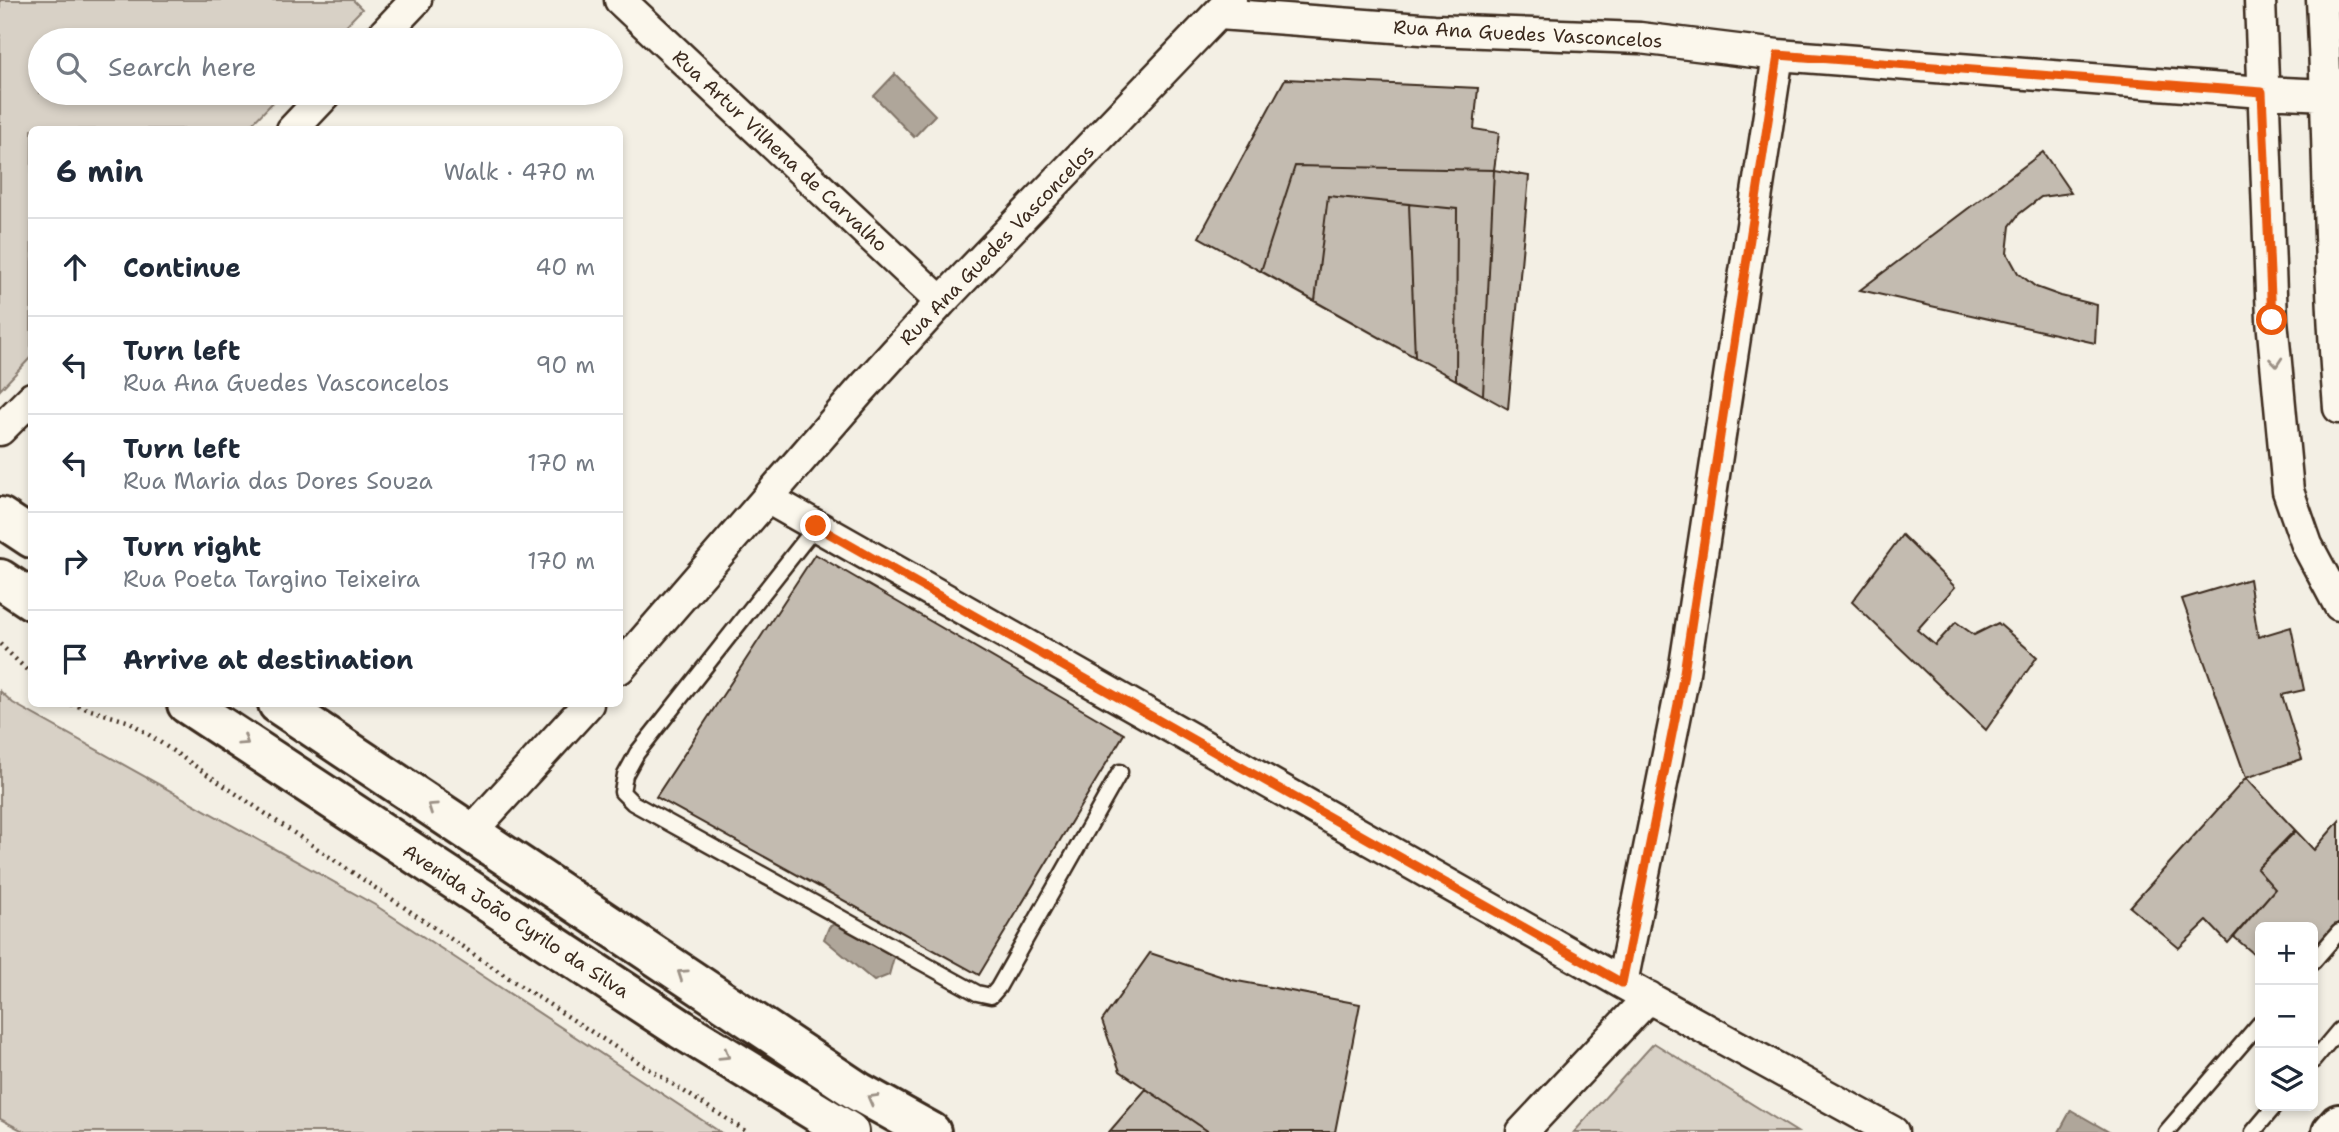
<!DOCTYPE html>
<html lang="en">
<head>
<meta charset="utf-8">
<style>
	:root { --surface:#fff; --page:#f6f6f7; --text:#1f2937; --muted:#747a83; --line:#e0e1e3 }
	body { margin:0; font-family:"Shantell Sans",sans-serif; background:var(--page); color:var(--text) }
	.controls { position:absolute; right:21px; bottom:21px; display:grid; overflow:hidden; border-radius:10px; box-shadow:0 4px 10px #0003 }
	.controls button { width:63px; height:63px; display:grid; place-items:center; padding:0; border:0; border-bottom:2px solid var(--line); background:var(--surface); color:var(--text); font:35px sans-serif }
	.stop { position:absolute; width:21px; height:21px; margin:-16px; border:5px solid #ea580c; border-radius:50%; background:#fff }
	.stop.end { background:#ea580c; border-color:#fff; box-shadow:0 2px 7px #0008 }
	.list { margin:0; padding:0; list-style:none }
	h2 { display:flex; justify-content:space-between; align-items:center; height:91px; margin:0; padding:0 28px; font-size:30px }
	h2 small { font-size:23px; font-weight:400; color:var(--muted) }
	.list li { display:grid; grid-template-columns:46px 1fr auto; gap:21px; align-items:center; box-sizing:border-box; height:98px; padding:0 28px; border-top:2px solid var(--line) }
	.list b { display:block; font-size:26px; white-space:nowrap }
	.list p { margin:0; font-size:23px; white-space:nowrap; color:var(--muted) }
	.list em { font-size:23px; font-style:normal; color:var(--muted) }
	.icon { flex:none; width:38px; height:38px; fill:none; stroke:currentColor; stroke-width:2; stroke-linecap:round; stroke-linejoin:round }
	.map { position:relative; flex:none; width:2339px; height:1132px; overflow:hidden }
	.search { position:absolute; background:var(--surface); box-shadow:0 4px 10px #0003; left:28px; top:28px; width:595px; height:77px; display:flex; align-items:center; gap:18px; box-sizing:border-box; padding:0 24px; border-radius:38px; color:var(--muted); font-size:26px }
	.panel { position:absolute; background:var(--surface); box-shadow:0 4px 10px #0003; left:28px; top:126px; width:595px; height:581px; border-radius:10px }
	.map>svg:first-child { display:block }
	.green { fill:#d8d1c6; stroke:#8a7e72; stroke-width:2 }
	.water { fill:#afa69a; stroke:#817468; stroke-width:2 }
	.building { fill:#c3bbb0; stroke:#3b2a1e; stroke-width:2 }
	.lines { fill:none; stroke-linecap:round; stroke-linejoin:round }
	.service-casing { stroke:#3b2a1e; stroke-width:19 }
	.minor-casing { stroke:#3b2a1e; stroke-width:35 }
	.primary-casing { stroke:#3b2a1e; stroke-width:44 }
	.path { stroke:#3b2a1e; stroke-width:4.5; stroke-dasharray:2 5; stroke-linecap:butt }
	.service { stroke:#fbf7ec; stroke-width:14 }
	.minor { stroke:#fbf7ec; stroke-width:30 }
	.primary { stroke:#fbf7ec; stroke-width:38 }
	.oneway { stroke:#9b9085 }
	.route { stroke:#ea580c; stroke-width:9 }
	.labels { text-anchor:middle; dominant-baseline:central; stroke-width:7; stroke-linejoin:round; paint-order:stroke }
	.street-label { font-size:19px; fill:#3b2a1e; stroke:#fbf7ec }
</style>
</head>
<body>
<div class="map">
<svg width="2339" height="1132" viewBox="0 0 2339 1132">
	<rect width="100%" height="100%" fill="#f3efe4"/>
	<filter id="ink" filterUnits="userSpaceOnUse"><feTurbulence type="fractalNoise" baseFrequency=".0143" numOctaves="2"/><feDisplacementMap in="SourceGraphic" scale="14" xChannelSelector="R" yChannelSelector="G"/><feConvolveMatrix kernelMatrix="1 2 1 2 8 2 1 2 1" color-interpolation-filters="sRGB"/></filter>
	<g filter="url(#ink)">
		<path class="green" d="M0 0H353L362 9 332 40H40V93H282L247 129 32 130 31 357 0 390Z
			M0 691 13 703 375 905 720 1132H25L0 1119Z
			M1654 1043 1797 1132H1574Z"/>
		<path class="water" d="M895 74 935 115 914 137 874 96Z
			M842 920 894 957 889 975 874 981 824 939 829 927Z
			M2071 1110 2109 1132H2059Z"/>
		<path class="building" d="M1285 79 1478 88 1474 129 1499 133 1494 170 1529 176 1508 409 1199 237Z
			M2043 152 2071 193 2041 197 2019 214 2010 226 2007 253 2018 273 2036 287 2061 296 2097 305 2095 343 1860 290Z
			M1295 166 1494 170 1483 395 1261 271Z
			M1328 196 1409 204 1415 357 1315 301Z
			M1328 196 1457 209 1456 380 1315 301Z
			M1902 535 1955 587 1917 630 1935 645 1956 622 1974 635 1998 623 2037 657 1986 730 1852 602Z
			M815 554 1124 734 979 975 656 797Z
			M2249 579 2258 637 2291 627 2304 690 2282 695 2302 759 2246 778 2182 599Z
			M2246 778 2296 831 2257 869 2275 889 2228 943 2207 921 2179 948 2130 907Z
			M2339 821V927L2313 956V927H2260V959L2234 937 2275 889 2257 869 2295 830 2314 850Z
			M1150 953 1232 980 1360 1004 1335 1132H1209L1120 1071 1102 1021Z
			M1146 1089 1209 1132H1109Z"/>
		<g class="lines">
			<g class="service-casing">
				<path id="service" d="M816 526 637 753 625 775 622 792 633 803 977 993 991 996 998 988 1120 772
					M2313 962 2339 932
					M2313 1061 2339 1030
					M2166 1132 2260 1023
					M2253 1132 2275 1106"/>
			</g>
			<g class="minor-casing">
				<path id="minor" d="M620 0 941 302
					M2260 0 2272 320 2288 491 2307 545 2339 605
					M2322 0C2329 136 2328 272 2339 408
					M1219 14 1434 30 1640 38 1778 55 2262 92 2327 95 2339 93
					M378 40 416 0
					M292 130 327 93
					M0 430 32 398
					M769 499 1622 983 1893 1132
					M620 668 860 391 941 302 1231 0
					M470 833 588 704
					M1622 983 1683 679 1778 55
					M1522 1132 1649 997"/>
			</g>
			<g class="primary-casing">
				<path id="primary" d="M0 517 32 538
					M0 579 32 600
					M187 704 681 1029 849 1132
					M278 704 859 1092 931 1132
					M2332 1132 2339 1124"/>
			</g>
			<path class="path" d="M0 644 32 675
				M71 704 130 722 519 985 747 1132"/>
			<use href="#service" class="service"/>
			<use href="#minor" class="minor"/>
			<use href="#primary" class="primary"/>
		</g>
		<defs><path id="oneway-chevron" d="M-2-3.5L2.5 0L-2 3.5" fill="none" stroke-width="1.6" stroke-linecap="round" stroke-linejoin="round" transform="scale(1.75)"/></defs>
		<g class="oneway">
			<use href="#oneway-chevron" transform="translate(2276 362) rotate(85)"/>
			<use href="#oneway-chevron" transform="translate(244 741) rotate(34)"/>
			<use href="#oneway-chevron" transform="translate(432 807) rotate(-146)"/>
			<use href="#oneway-chevron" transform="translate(682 974) rotate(-146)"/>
			<use href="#oneway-chevron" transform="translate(725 1055) rotate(32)"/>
			<use href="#oneway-chevron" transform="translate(872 1099) rotate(-151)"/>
		</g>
	</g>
	<g class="lines" filter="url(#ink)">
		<path class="route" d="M816 526 1622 983 1683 679 1778 55 2262 92 2272 320"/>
	</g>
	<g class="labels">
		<g class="street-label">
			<text transform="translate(1528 34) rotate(3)">Rua Ana Guedes Vasconcelos</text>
			<text transform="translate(780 151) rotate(43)">Rua Artur Vilhena de Carvalho</text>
			<text transform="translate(997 245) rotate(-46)">Rua Ana Guedes Vasconcelos</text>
			<text transform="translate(516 921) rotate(33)">Avenida João Cyrilo da Silva</text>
		</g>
	</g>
</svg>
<div class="controls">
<button>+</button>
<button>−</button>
<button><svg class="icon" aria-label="layers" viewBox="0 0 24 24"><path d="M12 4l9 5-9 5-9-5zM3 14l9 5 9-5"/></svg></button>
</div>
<div class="stop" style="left:2272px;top:320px"></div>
<div class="stop end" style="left:816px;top:526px"></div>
<div class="search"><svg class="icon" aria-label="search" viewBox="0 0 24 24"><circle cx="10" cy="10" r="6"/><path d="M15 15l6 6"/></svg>Search here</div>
<section class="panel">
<h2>6 min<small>Walk · 470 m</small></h2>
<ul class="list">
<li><svg class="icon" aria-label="ahead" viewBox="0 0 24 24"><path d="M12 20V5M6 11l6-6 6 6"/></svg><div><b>Continue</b></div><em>40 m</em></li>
<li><svg class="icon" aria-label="left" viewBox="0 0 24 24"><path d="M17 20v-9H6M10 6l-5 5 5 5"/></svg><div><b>Turn left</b><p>Rua Ana Guedes Vasconcelos</p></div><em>90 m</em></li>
<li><svg class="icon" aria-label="left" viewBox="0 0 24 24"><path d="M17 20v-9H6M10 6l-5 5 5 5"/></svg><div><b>Turn left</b><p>Rua Maria das Dores Souza</p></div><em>170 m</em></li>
<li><svg class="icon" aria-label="right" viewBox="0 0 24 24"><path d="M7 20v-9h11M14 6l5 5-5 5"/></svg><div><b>Turn right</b><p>Rua Poeta Targino Teixeira</p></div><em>170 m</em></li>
<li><svg class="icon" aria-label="arrive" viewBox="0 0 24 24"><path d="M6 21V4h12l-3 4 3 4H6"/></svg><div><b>Arrive at destination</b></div></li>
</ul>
</section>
</div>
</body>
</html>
